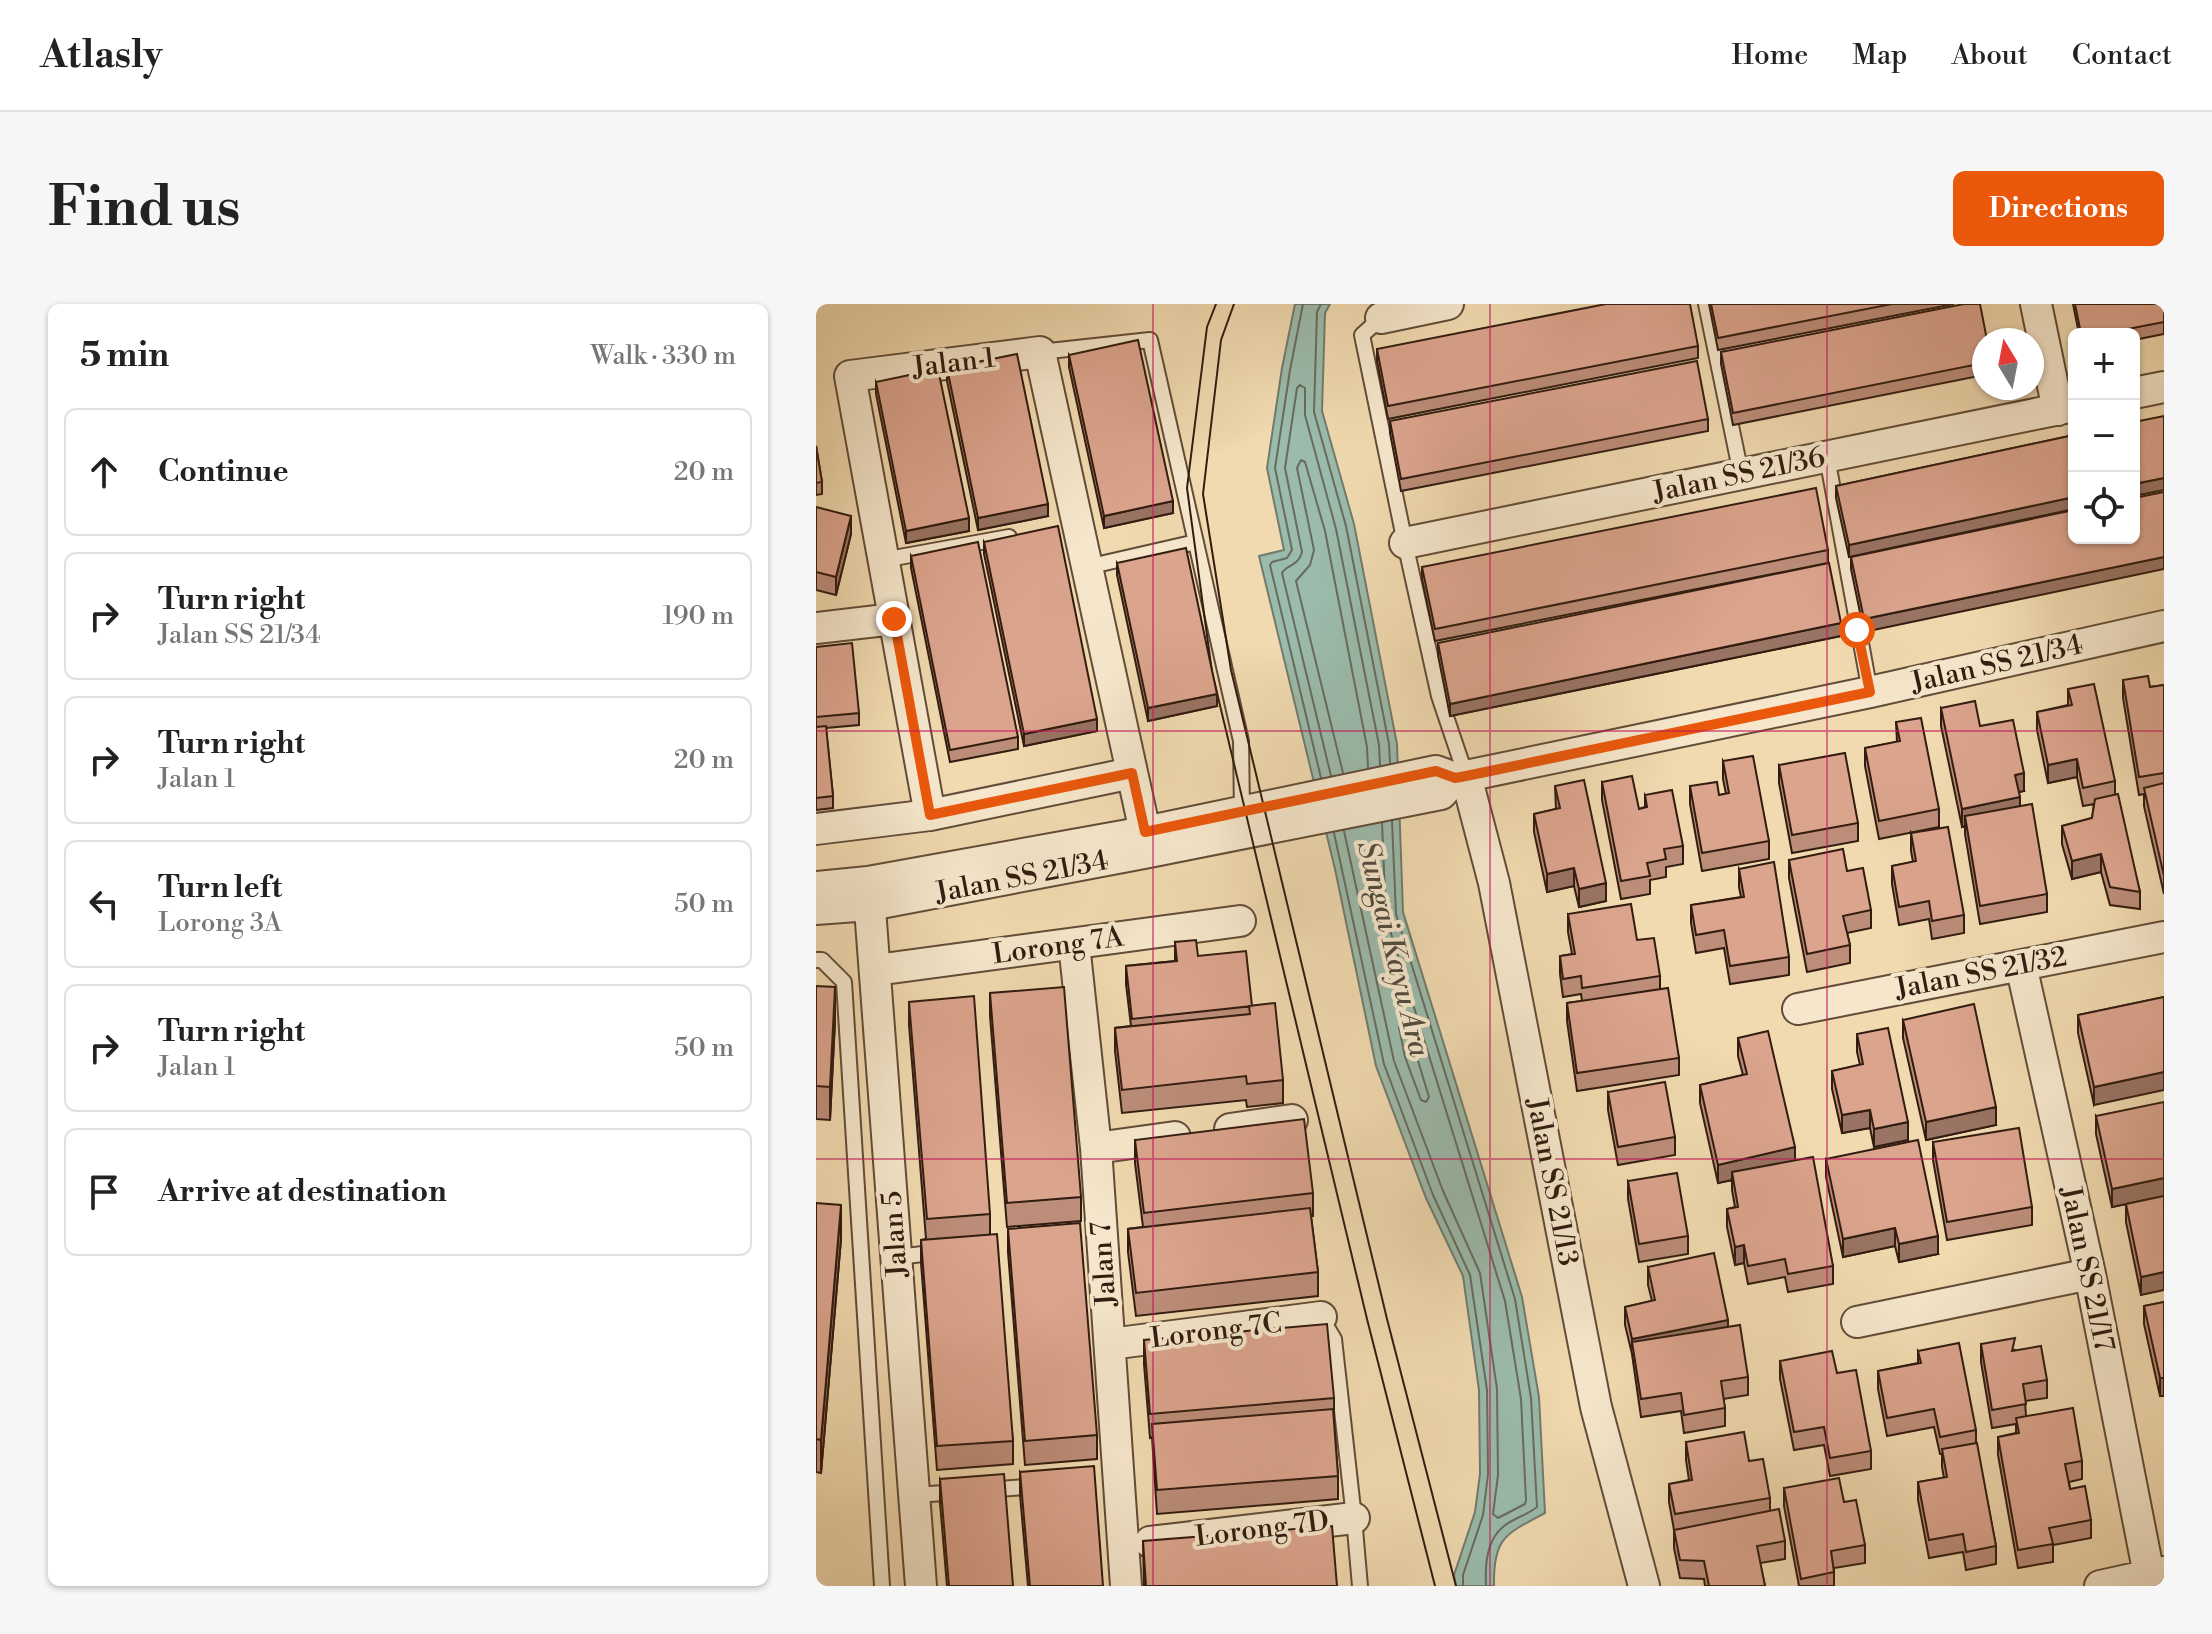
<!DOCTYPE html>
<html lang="en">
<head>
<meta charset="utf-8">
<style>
	:root { --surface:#fff; --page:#f6f6f6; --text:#222; --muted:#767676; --line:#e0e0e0; --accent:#ea580c }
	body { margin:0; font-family:"Libre Bodoni",serif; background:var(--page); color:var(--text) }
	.controls { position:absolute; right:24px; top:24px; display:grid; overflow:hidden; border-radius:12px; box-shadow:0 2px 6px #0004 }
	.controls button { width:72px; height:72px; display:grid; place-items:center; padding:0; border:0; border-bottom:2px solid var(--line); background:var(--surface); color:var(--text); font:40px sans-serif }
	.compass { position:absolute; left:1156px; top:24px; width:72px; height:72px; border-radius:50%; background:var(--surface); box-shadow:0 2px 6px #0004; rotate:350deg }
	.stop { position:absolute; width:24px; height:24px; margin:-18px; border:6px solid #ea580c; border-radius:50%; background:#fff }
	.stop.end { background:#ea580c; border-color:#fff; box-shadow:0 2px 8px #0008 }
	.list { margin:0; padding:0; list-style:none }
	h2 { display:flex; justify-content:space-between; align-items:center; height:104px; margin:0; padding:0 32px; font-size:34px }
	h2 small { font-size:26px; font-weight:400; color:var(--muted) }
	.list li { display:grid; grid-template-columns:52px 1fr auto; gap:24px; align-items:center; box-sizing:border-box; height:128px; margin:0 16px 16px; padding:0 16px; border:2px solid var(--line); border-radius:12px }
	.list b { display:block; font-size:30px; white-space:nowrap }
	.list p { margin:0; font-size:26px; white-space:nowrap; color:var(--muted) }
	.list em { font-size:26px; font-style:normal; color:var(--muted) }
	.icon { flex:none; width:44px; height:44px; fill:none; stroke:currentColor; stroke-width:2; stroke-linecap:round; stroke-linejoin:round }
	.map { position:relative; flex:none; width:1348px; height:1282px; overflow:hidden; border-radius:12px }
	header { display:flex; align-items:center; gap:48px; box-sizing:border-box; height:112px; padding:0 40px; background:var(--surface); border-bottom:2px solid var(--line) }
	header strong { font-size:38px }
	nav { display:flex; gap:44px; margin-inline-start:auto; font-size:28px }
	.intro { display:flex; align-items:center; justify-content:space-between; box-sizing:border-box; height:192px; padding:0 48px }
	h1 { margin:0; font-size:56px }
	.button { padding:20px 36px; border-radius:12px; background:var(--accent); color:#fff; font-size:28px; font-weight:700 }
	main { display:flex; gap:48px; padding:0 48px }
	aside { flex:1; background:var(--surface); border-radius:12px; box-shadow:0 2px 6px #0004 }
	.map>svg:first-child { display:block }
	.water { fill:#9bbbac; stroke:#717b6e; stroke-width:2 }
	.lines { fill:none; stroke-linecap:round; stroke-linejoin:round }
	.shore { stroke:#666c5e; stroke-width:2 }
	.service-casing { stroke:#624c38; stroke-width:18 }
	.minor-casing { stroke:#624c38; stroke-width:34 }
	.service { stroke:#f6e7cc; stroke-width:14 }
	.minor { stroke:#f6e7cc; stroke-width:30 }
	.tram { stroke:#321c10; stroke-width:2 }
	.wall { fill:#bc8d79; stroke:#321c10; stroke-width:2 }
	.shaded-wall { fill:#997363; stroke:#321c10; stroke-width:2 }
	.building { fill:#dba48d; stroke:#321c10; stroke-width:2 }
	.route { stroke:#ea580c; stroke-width:10 }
	.grid { fill:none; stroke:#c2185b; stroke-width:2; stroke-opacity:0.55 }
	.labels { text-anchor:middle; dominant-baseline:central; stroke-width:8; stroke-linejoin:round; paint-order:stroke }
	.street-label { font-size:28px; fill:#321c10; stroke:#f6e7cc }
	.water-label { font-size:30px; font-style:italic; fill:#524c3f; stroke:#f6e7cc }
</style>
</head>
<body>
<header>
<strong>Atlasly</strong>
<nav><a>Home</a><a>Map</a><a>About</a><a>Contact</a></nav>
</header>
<div class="intro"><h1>Find us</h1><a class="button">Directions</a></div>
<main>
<aside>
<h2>5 min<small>Walk · 330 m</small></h2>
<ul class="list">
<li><svg class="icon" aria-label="ahead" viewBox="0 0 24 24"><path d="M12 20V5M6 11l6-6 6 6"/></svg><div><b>Continue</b></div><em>20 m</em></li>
<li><svg class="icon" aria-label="right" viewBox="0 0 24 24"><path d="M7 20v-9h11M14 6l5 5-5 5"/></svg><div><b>Turn right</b><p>Jalan SS 21/34</p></div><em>190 m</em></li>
<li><svg class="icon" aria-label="right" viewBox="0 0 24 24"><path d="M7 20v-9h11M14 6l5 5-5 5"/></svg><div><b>Turn right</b><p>Jalan 1</p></div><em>20 m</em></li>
<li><svg class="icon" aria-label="left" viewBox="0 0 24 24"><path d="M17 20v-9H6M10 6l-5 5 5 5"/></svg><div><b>Turn left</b><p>Lorong 3A</p></div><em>50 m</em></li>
<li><svg class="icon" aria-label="right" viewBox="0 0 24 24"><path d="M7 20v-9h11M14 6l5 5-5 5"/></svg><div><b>Turn right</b><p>Jalan 1</p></div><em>50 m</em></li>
<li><svg class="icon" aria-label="arrive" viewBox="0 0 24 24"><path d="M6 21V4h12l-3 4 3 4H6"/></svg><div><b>Arrive at destination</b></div></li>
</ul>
</aside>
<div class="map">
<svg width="1348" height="1282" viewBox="0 0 1348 1282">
	<rect width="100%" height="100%" fill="#f1dab0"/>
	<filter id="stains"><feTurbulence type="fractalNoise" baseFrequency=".0025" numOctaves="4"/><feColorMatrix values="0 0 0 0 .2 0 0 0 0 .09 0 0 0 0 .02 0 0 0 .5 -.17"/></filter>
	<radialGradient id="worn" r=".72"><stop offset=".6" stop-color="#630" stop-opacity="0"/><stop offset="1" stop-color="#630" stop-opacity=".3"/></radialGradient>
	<path class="water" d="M479 0H514L509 9 506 107 538 220 581 440 587 608 706 993 723 1093 729 1209C690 1230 677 1233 678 1282H640L638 1271 659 1208 664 1170 663 1086 647 972 610 894 560 762 519 565 443 252 468 246 451 164 466 64Z"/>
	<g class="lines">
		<path class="shore" d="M487 0 474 66 459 164 476 246 471 254 456 258 454 261 505 474
			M505 0 501 8 498 108 530 222 573 440 574 459
			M527 469 480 277 494 261 498 246 481 164 485 156 489 158 509 227 551 443 552 464
			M515 472 466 269C471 260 482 263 486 248L469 164 481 84 484 81 489 84V111L520 225 563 441 564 461
			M576 517 580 610 699 995 715 1094 721 1203C711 1211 698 1214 688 1222 670 1236 669 1262 670 1282
			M528 527 578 757 627 887 664 969 681 1085 682 1171 677 1210 682 1214 709 1200 710 1196 705 1095 689 997 570 613 566 519
			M518 529 568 760 617 891 654 971 671 1086 672 1170 667 1211 647 1271V1282
			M586 719 591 721 613 793 610 798 605 796 589 753 583 723Z"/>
		<g class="service-casing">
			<path id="service" d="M890 0 925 170
				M565 14 546 31 589 239 623 392 650 472
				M224 48 334 36 425 437 426 508
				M1011 153 1054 388
				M67 256 193 233
				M271 263 380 238
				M0 656H6L28 678 66 1282
				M81 953 124 948
				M505 1013 518 1035 538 1214 544 1282
				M171 1186 222 1182
				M99 1191 143 1188"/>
		</g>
		<g class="minor-casing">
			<path id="minor" d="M1220 0 1242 106
				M565 14 632 0
				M1318 89 1348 83
				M589 239 1258 102
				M0 324 78 315
				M650 472 678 579 780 1103 828 1282
				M114 511 34 72 224 48 333 546
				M0 525 114 511 316 469
				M52 578 105 1282
				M0 583 52 578 329 528 620 467 639 474 650 472 1054 388 1348 322
				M0 605 54 601 333 548 625 490 639 474
				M258 640 280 844 310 1282
				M1205 661 1274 970 1333 1271
				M60 666 424 617
				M982 705 1348 633
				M414 825 476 816
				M280 844 359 833
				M1041 1018 1274 970
				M294 1040 505 1013
				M334 1238 538 1214
				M1284 1282 1348 1268"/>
		</g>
		<use href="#service" class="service"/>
		<use href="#minor" class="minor"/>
		<path class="tram" d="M400 0 391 23 371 184 396 368 551 1015 619 1282
			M418 0 405 36 387 190 415 366 571 1015 640 1282"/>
	</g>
	<path class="wall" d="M893 0H1138L902 46Z
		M1257 0H1348V30L1318 36V30H1263Z
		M1168 36V71L917 121 905 60V48Z
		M882 42V54L572 115 561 57V45Z
		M253 51 357 209 288 224 253 63Z
		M131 64 232 212 162 226 131 77Z
		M60 78 153 227 90 239 60 90Z
		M892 115V127L585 187 574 129V117Z
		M1258 131V205L1074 244 1048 328 1035 265V253H1033L1020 194V182Z
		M0 142 6 178V190L0 191Z
		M0 203 35 230 20 291 0 286Z
		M168 238 281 427 208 442 168 250Z
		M1012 246V259L619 337 606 275V263Z
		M95 252 202 433V445L134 458 95 264Z
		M301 259 401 402 332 417 301 271Z
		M1025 332 634 412 622 351V339Z
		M0 343 43 409V421L10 424 17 492V504L0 506Z
		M1307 376 1334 383 1348 381V590L1328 502V490L1323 491 1307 394Z
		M1252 385 1299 477V490L1324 588V605L1294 601 1285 568 1256 575 1246 540V522L1276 514 1278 500 1267 502 1261 473 1232 479 1221 426V408L1252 401Z
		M1125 404 1208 487 1203 488 1204 502 1231 590V608L1164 620 1149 530V522L1146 523 1125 422Z
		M1080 418 1123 505V523L1063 535 1049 462V444L1081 438Z
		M907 457 953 537V555L886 567 874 500V482L903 491 910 490 907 475Z
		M963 461 1042 519V537L976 549 963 479Z
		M786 478 823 505 829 503V491L867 542V560L850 563V573L834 576V590L805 595 786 496Z
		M739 482 790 597 763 603 758 582 731 588 718 528V510L740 505Z
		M1095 529 1148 611V629L1116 635 1113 615 1083 621 1076 580V562L1097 558 1095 547Z
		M973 556 1031 567 1055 606V624L1031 629 1034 641V659L991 668 973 574Z
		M923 565 973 653V671L914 680 908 644 880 649 875 619V601L925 593 923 583Z
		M752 610 821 636 844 672V685L863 754V771L761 787 751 717V699L766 697 765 690 747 693 744 670V652L756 650 752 628Z
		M359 638 382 652 436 702 467 776V799L431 803 430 796 306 809 299 747V724L315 722 310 680V662L359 657Z
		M0 682 19 717 14 816 0 815Z
		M174 689 265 893V917L191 923 174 712Z
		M1348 693 1278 801 1262 729V711Z
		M93 698 174 910V930L197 1137V1160L121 1166 105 959V936L110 935 93 721Z
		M1087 716 1180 821 1110 836 1087 734Z
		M1041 730 1092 836 1058 843 1054 824 1026 829 1016 785V767L1044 761 1041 748Z
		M922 734 979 857 1017 962V980L972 988 969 973 932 980 928 959 919 961 911 923V905L919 903 916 886V876L902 879 884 799V781L927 771 922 752Z
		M792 788 859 833V851L802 861 792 806Z
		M1280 812 1348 892 1296 903 1280 830Z
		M319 836 497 889V912H495L502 968V992L320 1012 312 948V925L327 923 319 859Z
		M1117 838 1216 903V921L1131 936 1117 856Z
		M1010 855 1122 950 1083 958 1079 942 1027 953 1010 873Z
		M812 877 872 932V950L823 958 812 895Z
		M1348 892 1325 991 1310 918V900Z
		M0 899 25 935 5 1169 0 1168Z
		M192 925 281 1131V1155L209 1161 192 948Z
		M832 963 912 1023 932 1073V1091L907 1095 909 1104V1122L868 1129 865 1107 825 1113 816 1050 809 1021V1003L836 997 832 981Z
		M1348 998V1092H1344L1328 1020V1002Z
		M328 1036 518 1094V1117L522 1172V1195L341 1210 336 1133 334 1134 328 1060Z
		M1165 1040 1199 1046 1231 1076V1094L1209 1097 1210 1112 1266 1157V1175L1253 1178 1254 1185 1275 1216V1234L1237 1241V1258L1202 1264 1182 1151V1133L1200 1129V1120L1176 1124 1165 1058Z
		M1102 1047 1160 1126V1139L1180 1242V1260L1150 1266 1147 1248 1113 1254 1102 1196V1178L1128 1174 1126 1163V1150H1124L1118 1123 1071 1132 1062 1085V1067L1102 1059Z
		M964 1057 1021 1069 1055 1147V1165L1014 1172 1008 1141 978 1146 964 1075Z
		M870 1138 933 1157 954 1194V1207L969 1237V1255L944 1259 949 1282H889L888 1275 864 1274 858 1244V1226L853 1198V1180L873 1176 870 1156Z
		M204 1168 287 1282H212L204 1191Z
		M124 1175 197 1282H131L124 1199Z
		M968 1184 1028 1198 1049 1241V1259L1018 1264V1282H983L968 1202Z
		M327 1237 521 1282H328Z"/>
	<path class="shaded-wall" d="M1348 174V186L1318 192V180Z
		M1258 193V205L1033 253V241Z
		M357 197V209L288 224V212Z
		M232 200V212L162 226V214Z
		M35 212V230L20 291V273Z
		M153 214V227L90 239V227Z
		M1348 253V265L1048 328V315Z
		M1025 319V332L634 412V400Z
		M401 390V402L332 417V404Z
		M281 415V427L208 442V430Z
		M1261 455V473L1232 479V461Z
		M1208 469V487L1199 489V471Z
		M1204 493V511L1149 512V522L1146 523V505Z
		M1285 550V568L1256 575V557Z
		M758 564V582L731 588V570Z
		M790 579V597L763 603V585Z
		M19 683V717L14 816V783Z
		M1348 768V786L1278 801V783Z
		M1180 803V821L1110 836V818Z
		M1054 806V824L1026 829V811Z
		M1092 818V836L1058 843V825Z
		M979 843V861L916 868V876L902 879V861Z
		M1348 874V892L1296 903V885Z
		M25 901V935L5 1169V1136Z
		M1079 924V942L1027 953V935Z
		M1122 932V950L1083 958V940Z
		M928 941V959L919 961V943Z
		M1348 968V986L1325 991V973Z
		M912 1016V1034L816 1043V1035Z
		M1344 1074H1348V1092H1344Z"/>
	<path class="building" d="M790 0H874L882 42 572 102 561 45Z
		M895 0H1076L902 34Z
		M1148 0H1164L1171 36H1168V59L917 109 905 48Z
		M1259 0H1348V18L1286 30H1265Z
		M322 36 357 197 288 212 253 51Z
		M201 50 232 200 162 214 131 64Z
		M881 57 892 115 585 175 574 117Z
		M122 65 153 214 90 227 60 78Z
		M1348 112V174L1318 180V118Z
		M1258 131V193L1033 241 1020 182Z
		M0 142 6 178 0 179Z
		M1000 184 1012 246 619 325 606 263Z
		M1348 188V253L1048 315 1035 253 1258 206V234H1318V194Z
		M0 203 35 212 20 273 0 268Z
		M242 222 281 415 208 430 168 238Z
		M162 238 202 433 134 446 95 252Z
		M370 244 401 390 332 404 301 259Z
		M1013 259 1025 319 634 400 622 339Z
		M36 339 43 409 0 413V343Z
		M1332 372 1334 383 1348 381V469L1323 473 1307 376Z
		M1278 380 1299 477 1267 484 1261 455 1232 461 1221 408 1256 401 1252 385Z
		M1159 397 1164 422 1197 416 1208 469 1199 471 1204 493 1146 505 1125 404Z
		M1105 414 1123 505 1063 517 1049 444 1084 437 1080 418Z
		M10 422 17 492 0 494V423Z
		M1029 449 1042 519 976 531 963 461Z
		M937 452 953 537 886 549 874 482 901 478 903 491 913 489 907 457Z
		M816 472 823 505 831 503 829 491 856 486 867 542 848 545 850 555 831 559 834 572 805 577 786 478Z
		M768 476 790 579 763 585 758 564 731 570 718 510 744 504 739 482Z
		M1348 479V572L1328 484Z
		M1302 490 1324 588 1294 583 1285 550 1256 557 1246 522 1276 514 1279 495Z
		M1216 500 1231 590 1164 602 1149 512Z
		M1132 523 1148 611 1116 617 1113 597 1083 603 1076 562 1100 557 1095 529Z
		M1027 545 1031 567 1047 564 1055 606 1027 612 1034 641 991 650 973 556Z
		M958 558 973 653 914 662 908 626 880 631 875 601 928 593 923 565Z
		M815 600 821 636 838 634 844 672 766 684 765 672 747 675 744 652 759 650 752 610Z
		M380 636 382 652 430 647 436 702 316 715 310 662 361 657 359 638Z
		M0 682 19 683 14 783 0 782Z
		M248 683 265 893 191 899 174 689Z
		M852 684 863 754 761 769 751 699Z
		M158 692 174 910 111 915 93 698Z
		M1348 693V768L1278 783 1262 711Z
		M459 699 467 776 431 780 430 772 306 786 299 724 434 710 433 702Z
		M1158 700 1180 803 1110 818 1087 716Z
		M1072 724 1092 818 1058 825 1054 806 1026 811 1016 767 1047 760 1041 730Z
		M952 727 979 843 902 861 884 781 931 770 922 734Z
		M849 778 859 833 802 843 792 788Z
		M1348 798V874L1296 885 1280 812Z
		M488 815 497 889 328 909 319 836Z
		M1203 824 1216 903 1131 918 1117 838Z
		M1102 836 1122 932 1083 940 1079 924 1027 935 1010 855Z
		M997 853 1017 962 972 970 969 955 932 962 928 941 919 943 911 905 922 903 916 868Z
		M861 869 872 932 823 940 812 877Z
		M1348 892V968L1325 973 1310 900Z
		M0 899 25 901 5 1136 0 1135Z
		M494 904 502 968 320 989 312 925Z
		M264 919 281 1131 209 1137 192 925Z
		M181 930 197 1137 121 1142 105 936Z
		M898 949 912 1016 816 1035 809 1003 839 996 832 963Z
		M1348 998V1074H1344L1328 1002Z
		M511 1020 518 1094 334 1110 328 1036Z
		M924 1021 932 1073 905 1077 909 1104 868 1111 865 1089 825 1095 816 1038Z
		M1199 1034 1196 1047 1225 1042 1231 1076 1207 1080 1210 1100 1176 1106 1165 1040Z
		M1143 1039 1160 1126 1124 1133 1118 1105 1071 1114 1062 1067 1105 1059 1102 1047Z
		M1016 1047 1021 1069 1040 1066 1055 1147 1014 1154 1008 1123 978 1128 964 1057Z
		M1257 1104 1266 1157 1249 1160 1254 1185 1269 1182 1275 1216 1233 1224 1237 1240 1202 1246 1182 1133 1203 1129 1200 1114Z
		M517 1105 522 1172 341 1186 336 1120Z
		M928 1128 933 1157 947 1155 954 1194 859 1210 853 1180 876 1176 870 1138Z
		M1161 1139 1180 1242 1150 1248 1147 1230 1113 1236 1102 1178 1131 1173 1126 1145Z
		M278 1162 287 1282H214L204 1168Z
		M188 1170 197 1282H133L124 1175Z
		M1023 1174 1028 1198 1040 1196 1049 1241 1015 1247 1018 1268 985 1275 968 1184Z
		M963 1205 969 1237 941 1242 949 1282H893L888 1257 864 1256 858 1226Z
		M516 1222 521 1282H330L327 1237Z"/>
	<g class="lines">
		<path class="route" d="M78 315 114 511 316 469 329 528 620 467 639 474 650 472 1054 388 1041 326"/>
	</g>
	<path class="grid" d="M337 0V1282M674 0V1282M1011 0V1282M0 427H1348M0 855H1348"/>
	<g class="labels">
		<g class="street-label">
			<text transform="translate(138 59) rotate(-7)">Jalan 1</text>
			<text transform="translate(923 171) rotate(-12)">Jalan SS 21/36</text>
			<text transform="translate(1181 360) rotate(-13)">Jalan SS 21/34</text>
			<text transform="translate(206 573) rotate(-11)">Jalan SS 21/34</text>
			<text transform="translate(242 642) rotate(-8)">Lorong 7A</text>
			<text transform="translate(1165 669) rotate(-11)">Jalan SS 21/32</text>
			<text transform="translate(736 878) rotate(79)">Jalan SS 21/13</text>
			<text transform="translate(79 930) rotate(-94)">Jalan 5</text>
			<text transform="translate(288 960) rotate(-94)">Jalan 7</text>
			<text transform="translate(1271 965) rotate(78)">Jalan SS 21/17</text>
			<text transform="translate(400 1027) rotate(-7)">Lorong 7C</text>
			<text transform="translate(446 1225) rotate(-7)">Lorong 7D</text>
		</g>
		<g class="water-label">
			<text transform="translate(577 645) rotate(76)">Sungai Kayu Ara</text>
		</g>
	</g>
	<rect width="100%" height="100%" filter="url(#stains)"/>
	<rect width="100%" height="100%" fill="url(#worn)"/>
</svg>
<div class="controls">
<button>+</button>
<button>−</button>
<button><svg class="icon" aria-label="locate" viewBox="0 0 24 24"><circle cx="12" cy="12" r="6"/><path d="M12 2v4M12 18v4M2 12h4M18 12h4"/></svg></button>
</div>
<svg class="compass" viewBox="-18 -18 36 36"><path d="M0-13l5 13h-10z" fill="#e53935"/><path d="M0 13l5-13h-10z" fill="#767676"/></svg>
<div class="stop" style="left:1041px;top:326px"></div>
<div class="stop end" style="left:78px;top:315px"></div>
</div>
</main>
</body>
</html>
